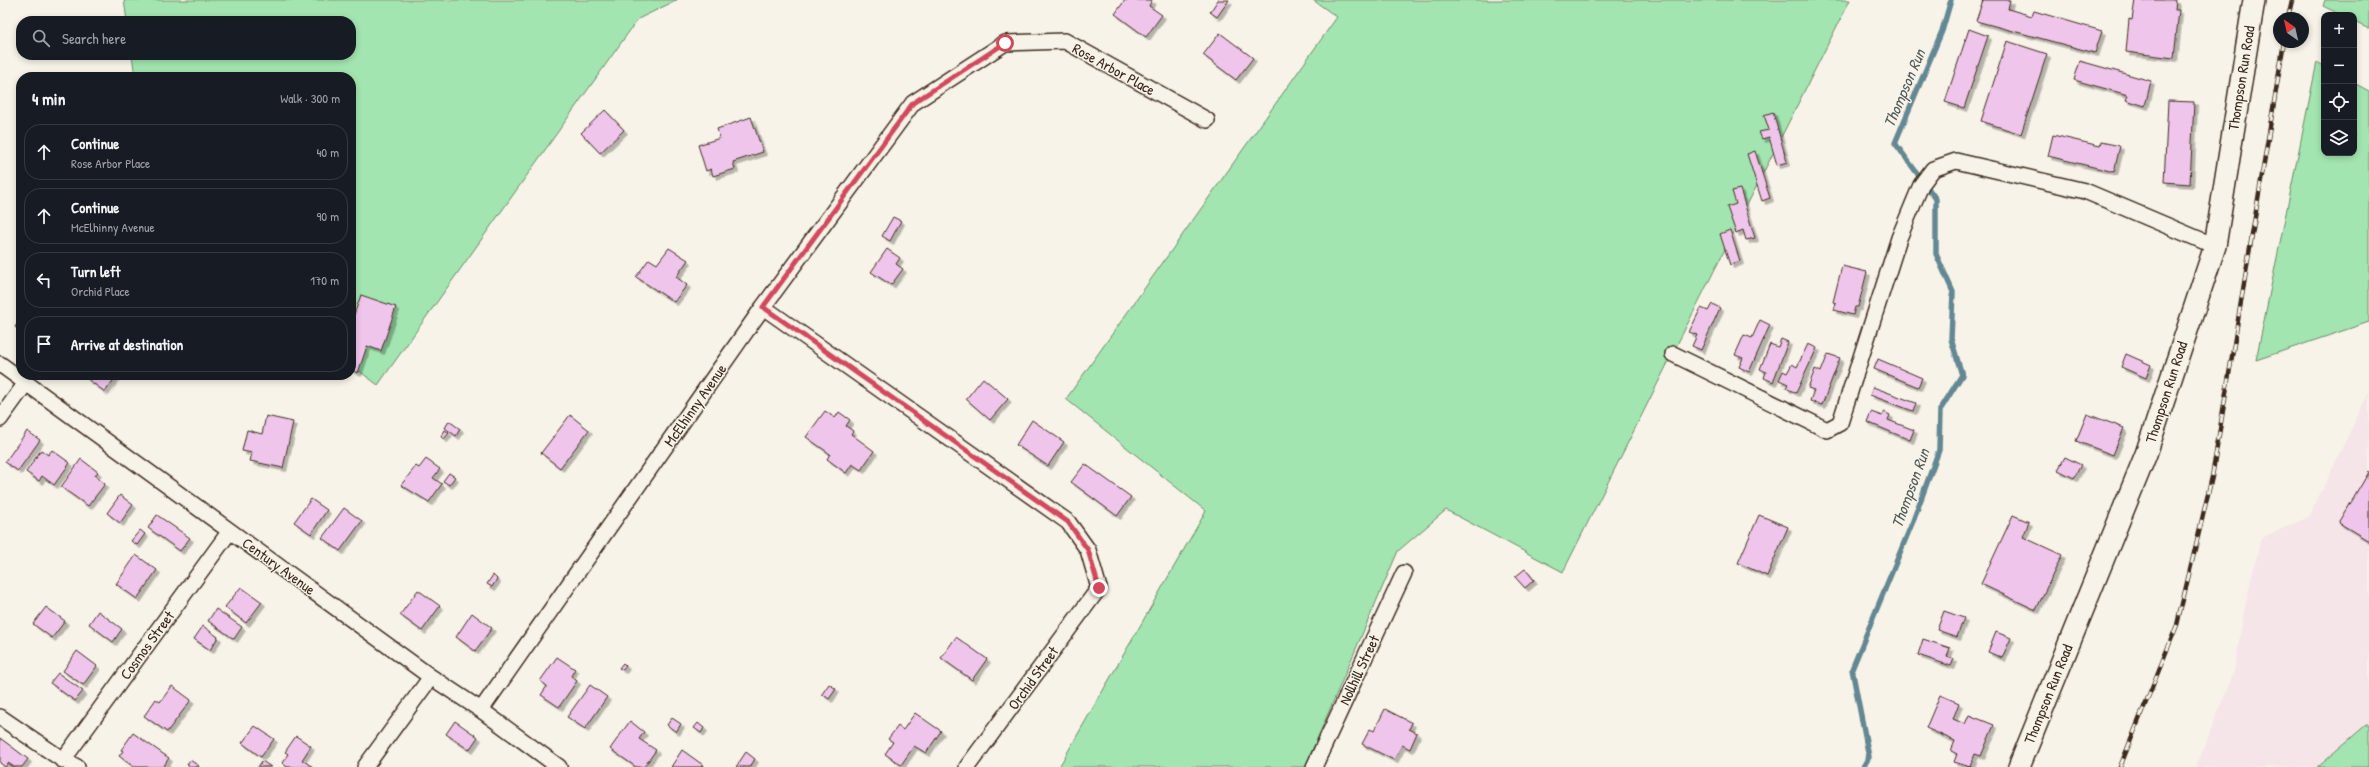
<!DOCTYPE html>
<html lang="en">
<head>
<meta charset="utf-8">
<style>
	:root { --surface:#171b24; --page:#242831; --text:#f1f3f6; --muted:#9ea1a6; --line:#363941 }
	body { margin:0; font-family:"Patrick Hand",sans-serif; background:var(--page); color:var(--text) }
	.controls { position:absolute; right:12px; top:12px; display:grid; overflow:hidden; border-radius:8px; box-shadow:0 2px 6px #0003 }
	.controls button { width:36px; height:36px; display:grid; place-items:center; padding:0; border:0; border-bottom:1px solid var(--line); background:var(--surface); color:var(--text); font:20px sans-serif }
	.compass { position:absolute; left:2273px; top:12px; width:36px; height:36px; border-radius:50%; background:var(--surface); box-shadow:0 2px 6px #0003; rotate:326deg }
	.stop { position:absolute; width:12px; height:12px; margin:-9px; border:3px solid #d1495b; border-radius:50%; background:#fff }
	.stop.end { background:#d1495b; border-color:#fff; box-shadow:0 1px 4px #0008 }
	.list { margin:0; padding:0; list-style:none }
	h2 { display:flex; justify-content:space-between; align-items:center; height:52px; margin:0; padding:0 16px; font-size:17px }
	h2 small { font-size:13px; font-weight:400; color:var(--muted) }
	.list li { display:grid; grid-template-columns:26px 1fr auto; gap:12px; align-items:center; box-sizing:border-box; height:56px; margin:0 8px 8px; padding:0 8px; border:1px solid var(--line); border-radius:16px }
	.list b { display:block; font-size:15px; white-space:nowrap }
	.list p { margin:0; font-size:13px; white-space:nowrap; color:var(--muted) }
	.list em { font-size:13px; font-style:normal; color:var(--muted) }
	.icon { flex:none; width:22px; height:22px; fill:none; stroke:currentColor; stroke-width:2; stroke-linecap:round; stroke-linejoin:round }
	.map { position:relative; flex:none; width:2369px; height:767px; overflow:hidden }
	.search { position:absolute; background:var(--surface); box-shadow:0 2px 6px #0003; left:16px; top:16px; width:340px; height:44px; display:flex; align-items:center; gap:10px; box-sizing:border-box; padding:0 14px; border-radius:16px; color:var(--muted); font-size:15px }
	.panel { position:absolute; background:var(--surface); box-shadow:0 2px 6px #0003; left:16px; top:72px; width:340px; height:308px; border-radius:16px }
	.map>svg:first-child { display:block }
	.built { fill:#f5e5e9 }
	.green { fill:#a2e5b0; stroke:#6e8867 }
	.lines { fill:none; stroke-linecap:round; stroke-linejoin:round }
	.stream { stroke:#648893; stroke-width:5.5 }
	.building { fill:#f0c5eb; stroke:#3b2a1e; filter:url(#shadow) }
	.street-casing { stroke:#3b2a1e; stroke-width:18 }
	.secondary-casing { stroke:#3b2a1e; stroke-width:24 }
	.street { stroke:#f7f3e8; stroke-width:15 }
	.secondary { stroke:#f7f3e8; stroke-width:21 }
	.rail-casing { stroke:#3b2a1e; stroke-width:4.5 }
	.rail { stroke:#f7f3e8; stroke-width:3; stroke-dasharray:9; stroke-linecap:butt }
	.route { stroke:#d1495b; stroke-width:5 }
	.labels { text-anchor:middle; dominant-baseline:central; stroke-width:3; stroke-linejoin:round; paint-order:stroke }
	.street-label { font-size:15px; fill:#3b2a1e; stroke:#f7f3e8 }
	.water-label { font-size:16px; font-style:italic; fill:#505958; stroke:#f7f3e8 }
</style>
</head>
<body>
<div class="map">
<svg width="2369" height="767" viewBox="0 0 2369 767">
	<defs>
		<filter id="shadow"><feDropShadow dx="3.5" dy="3.5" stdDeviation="0" flood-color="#0004"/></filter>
	</defs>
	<rect width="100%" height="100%" fill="#f7f3e8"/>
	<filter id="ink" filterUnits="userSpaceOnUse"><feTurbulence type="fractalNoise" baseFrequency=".025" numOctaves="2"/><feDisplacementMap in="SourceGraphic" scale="8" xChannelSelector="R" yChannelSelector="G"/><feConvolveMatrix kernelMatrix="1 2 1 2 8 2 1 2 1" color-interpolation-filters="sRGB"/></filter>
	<g filter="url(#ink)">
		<path class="built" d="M2369 392V725H2366L2317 767H2196L2234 672 2245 606 2261 538 2309 517Z"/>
		<path class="green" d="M124 0H677L638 19 378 385 351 365V77H135L132 55H351V21H127Z
			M1313 0H1850L1563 572 1446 510 1398 551 1305 767H1059L1206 511 1066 399 1337 17Z
			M2325 0H2369V29L2354 22V15H2341L2323 6Z
			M2317 62 2324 66V153H2354V83L2369 91V322L2256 360Z
			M2366 725H2369V767H2317Z"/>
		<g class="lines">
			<path class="stream" d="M1863 767 1869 757 1852 669 1913 521 1939 450 1940 410 1962 375 1951 339 1953 292 1936 254V199L1895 143 1942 31 1951 0"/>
		</g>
		<path class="building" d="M1125 0H1152L1149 6 1162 15 1146 37 1115 14Z
			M1218 0H1229L1217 17 1210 12Z
			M1983 0H2010L2008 9 2032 16 2034 11 2102 31 2095 53 1976 21Z
			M2135 0H2176L2175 10H2179L2174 58 2126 52 2129 19 2132 20Z
			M1969 29 1988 36 1964 108 1945 102Z
			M1220 33 1253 58 1236 80 1203 55Z
			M2007 41 2047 54 2021 134 1981 121Z
			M2080 61 2151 81 2145 106 2126 100 2128 95 2074 80Z
			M2168 101 2194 102 2190 184 2164 182Z
			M605 110 624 130 600 153 581 133Z
			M1773 112 1787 162 1777 165 1769 137 1762 139 1759 132 1769 130 1764 115Z
			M751 117 763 152 733 162 735 169 713 176 711 169 706 171 698 145 720 138 717 129Z
			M2053 135 2100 146 2101 142 2120 146 2114 172 2048 156Z
			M1755 151 1770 198 1762 201 1747 154Z
			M1740 189 1755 238 1746 240 1743 230 1736 233 1727 207 1736 204 1732 191Z
			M893 217 901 221 890 241 882 236Z
			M1730 230 1740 261 1730 265 1720 234Z
			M669 248 688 260 676 277 687 285 674 302 636 277 649 259 657 264Z
			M887 249 900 258 896 264 903 269 891 285 871 272Z
			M1842 266 1867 272 1858 307H1855L1853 315 1834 310 1836 303 1833 302Z
			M361 295 396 307 381 351 367 346 358 373 351 370V323Z
			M1712 304 1720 308 1701 350 1692 346 1697 335 1689 332 1701 308 1708 311Z
			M21 318V332L15 327Z
			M1760 320 1770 325 1749 372 1739 367 1743 358 1735 355 1744 335 1752 338Z
			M1781 339 1788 342 1773 382 1764 378 1766 372 1760 369 1770 344 1778 347Z
			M1808 344 1817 348 1796 393 1786 388 1788 384 1779 380 1783 371 1787 373 1792 364 1797 367Z
			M1828 354 1840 358 1822 405 1810 401 1814 390 1808 388 1815 369 1821 372Z
			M2126 354 2151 365 2146 378 2121 367Z
			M1878 359 1922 378 1918 387 1874 369Z
			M88 375H117L105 392 86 378Z
			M983 378 1008 399 990 420 966 399Z
			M1873 387 1916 403 1913 411 1870 395Z
			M825 411 835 418 839 412 850 420 846 426 853 431 851 434 874 451 861 470 852 464 846 473 827 459 830 454 806 437Z
			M1871 412 1882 416 1884 412 1890 415 1888 420 1914 430 1910 440 1867 422Z
			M2087 414 2124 428 2113 455 2076 441Z
			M570 415 589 430 560 468 541 453Z
			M266 416 293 422 283 468 250 461 252 453 242 451 247 430 262 434Z
			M1032 420 1064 442 1048 466 1016 445Z
			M449 421 460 429 456 436 445 428Z
			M445 430 449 433 444 439 441 437Z
			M27 431 40 440 18 471 5 462Z
			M41 450 48 455 52 450 70 463 54 485 42 476 39 481 26 472Z
			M2065 457 2081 465 2074 478 2058 470Z
			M81 459 98 472 95 476 105 484 88 506 61 487Z
			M426 459 440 469 433 478 442 484 429 502 401 485 416 466 419 468Z
			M1085 464 1131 497 1117 516 1071 482Z
			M2369 472V541L2339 523Z
			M449 473 455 477 449 485 443 481Z
			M120 495 133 505 120 523 107 513Z
			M311 499 327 510 311 534 294 522Z
			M344 508 362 521 340 551 322 538Z
			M157 515 190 538 180 551 148 528Z
			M1759 515 1788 527 1767 576 1738 563Z
			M2013 515 2029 522 2023 537 2062 555 2036 610 1981 584Z
			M140 530 145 534 137 545 131 541Z
			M136 555 157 570 137 599 116 584Z
			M1525 569 1534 580 1525 588 1515 577Z
			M493 575 497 579 492 587 487 584Z
			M241 587 262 602 246 623 225 607Z
			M418 590 440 606 422 631 400 615Z
			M46 607 65 621 52 638 33 624Z
			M216 609 242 627 234 639 208 621Z
			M98 611 122 629 113 642 89 624Z
			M1944 611 1964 618 1957 637 1937 630Z
			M472 613 492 628 475 651 456 637Z
			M203 626 218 637 210 650 194 639Z
			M1996 632 2011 638 2002 658 1988 652Z
			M956 637 987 659 972 680 941 658Z
			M1923 639 1950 648 1947 657 1954 659 1951 666 1918 655Z
			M77 651 97 666 83 685 63 671Z
			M557 657 575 669 571 676 577 681 559 707 541 695 547 686 540 681Z
			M623 663 626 666 623 670 619 668Z
			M58 673 83 691 75 701 50 683Z
			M829 684 836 689 829 699 822 694Z
			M590 685 607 697 585 729 567 717Z
			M172 686 191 700 167 732 144 716 156 699 160 702Z
			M1940 695 1959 703 1953 719 1965 724 1969 715 1994 725 1981 756 1975 754 1970 767 1954 762 1957 754 1951 751 1955 741 1926 728Z
			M1385 709 1412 723 1409 729 1417 733 1410 749 1402 745 1394 760 1362 744 1370 729 1374 731Z
			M915 713 941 731 926 753 914 746 901 765 885 754 893 742 888 739 898 726 903 730Z
			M672 718 681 724 676 732 667 725Z
			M455 721 478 737 469 750 446 734Z
			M630 721 644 732 639 739 656 750 644 767H636L610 749Z
			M698 723 704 728 701 733 694 728Z
			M255 726 274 739 261 757 242 743Z
			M133 733 169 758 163 767H134L119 756 123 751 121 750Z
			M296 736 311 746 302 760 313 767H287L282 763 288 754 285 752Z
			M0 738 28 759 22 767H14L8 763 5 767 0 763Z
			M682 750 703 765 701 767H671Z
			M746 752 755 759 750 767H736Z
			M190 760 199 766 198 767H191L187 764Z
			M262 761 271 767H258Z"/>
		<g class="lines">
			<g class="street-casing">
				<path id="street" d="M763 307 1068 522 1088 550 1099 588 967 767
					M1673 354 1827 430 1840 423 1899 238 1921 185 1933 169 1956 161 2085 191 2215 246
					M0 364 431 677 481 710 559 767
					M0 419 26 383
					M481 710 763 307 913 103 1005 43 1065 41 1207 120
					M0 717 63 760 77 767
					M63 760 230 531
					M365 767 431 677
					M1314 767 1404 573"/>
			</g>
			<g class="secondary-casing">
				<path id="secondary" d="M2019 767 2146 454 2215 246 2254 0"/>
			</g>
			<use href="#street" class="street"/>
			<use href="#secondary" class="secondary"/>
			<g class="rail-casing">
				<path id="rail" d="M2288 18 2292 0
					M2120 767 2177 625 2212 477 2284 42"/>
			</g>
			<use href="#rail" class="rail"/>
		</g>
	</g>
	<g class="lines" filter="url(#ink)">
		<path class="route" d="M1005 43 913 103 763 307 1068 522 1088 550 1099 588"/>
	</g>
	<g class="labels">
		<g class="street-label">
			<text transform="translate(1114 69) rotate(29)">Rose Arbor Place</text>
			<text transform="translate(2241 78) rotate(-81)">Thompson Run Road</text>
			<text transform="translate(2166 392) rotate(-72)">Thompson Run Road</text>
			<text transform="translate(695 405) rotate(-55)">McElhinny Avenue</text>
			<text transform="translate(279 566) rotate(36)">Century Avenue</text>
			<text transform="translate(147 645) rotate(-54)">Cosmos Street</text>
			<text transform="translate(1359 670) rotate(-65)">Nollhill Street</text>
			<text transform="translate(1033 678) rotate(-54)">Orchid Street</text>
			<text transform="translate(2048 694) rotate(-68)">Thompson Run Road</text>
		</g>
		<g class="water-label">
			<text transform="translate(1904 88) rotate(-67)">Thompson Run</text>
			<text transform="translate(1910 488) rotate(-70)">Thompson Run</text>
		</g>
	</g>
</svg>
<div class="controls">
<button>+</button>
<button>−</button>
<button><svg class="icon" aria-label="locate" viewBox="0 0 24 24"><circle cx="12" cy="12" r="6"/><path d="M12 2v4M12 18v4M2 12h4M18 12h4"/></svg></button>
<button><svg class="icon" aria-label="layers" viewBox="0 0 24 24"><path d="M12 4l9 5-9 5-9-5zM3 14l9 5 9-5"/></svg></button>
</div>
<svg class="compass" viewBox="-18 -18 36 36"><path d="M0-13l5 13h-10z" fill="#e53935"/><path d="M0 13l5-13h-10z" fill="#9ea1a6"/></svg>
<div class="stop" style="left:1005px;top:43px"></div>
<div class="stop end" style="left:1099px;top:588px"></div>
<div class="search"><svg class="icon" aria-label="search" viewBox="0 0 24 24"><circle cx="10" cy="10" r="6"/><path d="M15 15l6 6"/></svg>Search here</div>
<section class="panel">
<h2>4 min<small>Walk · 300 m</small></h2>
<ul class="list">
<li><svg class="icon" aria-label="ahead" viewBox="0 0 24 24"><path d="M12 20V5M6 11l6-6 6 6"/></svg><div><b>Continue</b><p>Rose Arbor Place</p></div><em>40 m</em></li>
<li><svg class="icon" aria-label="ahead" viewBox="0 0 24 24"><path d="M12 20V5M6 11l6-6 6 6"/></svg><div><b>Continue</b><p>McElhinny Avenue</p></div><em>90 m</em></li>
<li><svg class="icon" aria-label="left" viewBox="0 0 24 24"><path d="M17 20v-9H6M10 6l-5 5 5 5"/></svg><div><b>Turn left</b><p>Orchid Place</p></div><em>170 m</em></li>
<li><svg class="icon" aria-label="arrive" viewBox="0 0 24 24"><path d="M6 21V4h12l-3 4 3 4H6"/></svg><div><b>Arrive at destination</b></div></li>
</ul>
</section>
</div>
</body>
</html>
